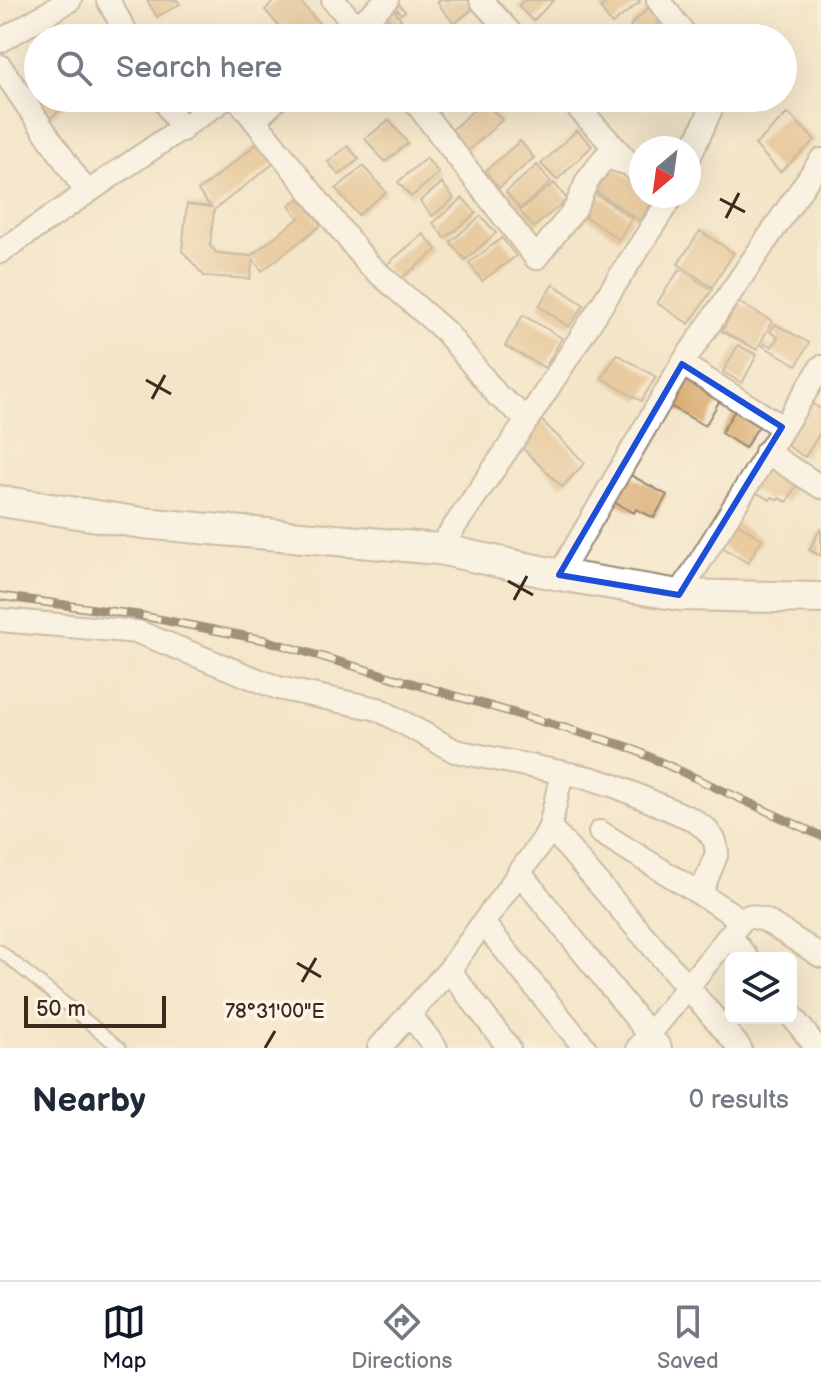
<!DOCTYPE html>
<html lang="en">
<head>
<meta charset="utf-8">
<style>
	:root { --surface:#fff; --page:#f2f2f3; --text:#1f2937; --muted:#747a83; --line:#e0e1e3; --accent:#111827 }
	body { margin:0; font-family:"Balsamiq Sans",sans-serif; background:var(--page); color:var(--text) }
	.controls { position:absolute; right:24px; bottom:24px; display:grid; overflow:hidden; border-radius:12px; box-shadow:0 8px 32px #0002 }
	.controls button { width:72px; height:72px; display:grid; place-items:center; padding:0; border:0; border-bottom:2px solid var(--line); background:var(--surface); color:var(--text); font:40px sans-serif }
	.compass { position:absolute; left:629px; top:136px; width:72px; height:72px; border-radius:50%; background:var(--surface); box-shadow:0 8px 32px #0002; rotate:209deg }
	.scale { position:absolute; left:24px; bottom:20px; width:142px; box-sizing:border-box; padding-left:8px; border:4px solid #3b2a1e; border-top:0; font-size:22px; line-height:28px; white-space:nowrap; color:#3b2a1e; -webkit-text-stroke:6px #fcf5e5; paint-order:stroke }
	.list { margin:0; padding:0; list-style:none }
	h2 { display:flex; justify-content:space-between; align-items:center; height:104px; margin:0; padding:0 32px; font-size:34px }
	h2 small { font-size:26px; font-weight:400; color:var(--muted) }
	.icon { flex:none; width:44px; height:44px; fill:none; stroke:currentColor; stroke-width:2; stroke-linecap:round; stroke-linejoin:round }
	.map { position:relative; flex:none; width:821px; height:1048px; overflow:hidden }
	.search { position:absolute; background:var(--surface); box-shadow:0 8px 32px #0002; left:24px; right:24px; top:24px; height:88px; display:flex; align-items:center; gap:20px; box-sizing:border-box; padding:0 28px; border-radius:44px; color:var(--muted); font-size:30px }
	.sheet { height:232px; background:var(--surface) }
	nav { display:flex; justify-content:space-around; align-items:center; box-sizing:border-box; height:112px; border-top:2px solid var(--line); background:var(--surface); font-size:22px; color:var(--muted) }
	nav a { display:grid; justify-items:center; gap:4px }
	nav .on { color:var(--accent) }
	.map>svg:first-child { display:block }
	.building { fill:#d9aa6f }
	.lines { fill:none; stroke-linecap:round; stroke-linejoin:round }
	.service-casing { stroke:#988874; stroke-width:15 }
	.minor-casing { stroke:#988874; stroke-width:26 }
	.secondary-casing { stroke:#988874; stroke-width:34 }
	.service { stroke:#fff; stroke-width:11 }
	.minor { stroke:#fff; stroke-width:22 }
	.secondary { stroke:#fff; stroke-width:30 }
	.rail-casing { stroke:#3b2a1e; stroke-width:9 }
	.rail { stroke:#fcf5e5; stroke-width:6; stroke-dasharray:18; stroke-linecap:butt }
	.marked { fill:none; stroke:#1d4ed8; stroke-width:6; stroke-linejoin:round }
	.ticks { fill:none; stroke:#3b2a1e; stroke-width:3 }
	.ticks-label { font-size:20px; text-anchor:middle; fill:#3b2a1e; stroke:#fcf5e5; stroke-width:7; stroke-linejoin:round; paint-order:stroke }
</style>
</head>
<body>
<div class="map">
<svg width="821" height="1048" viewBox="0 0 821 1048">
	<rect width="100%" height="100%" fill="#fcf5e5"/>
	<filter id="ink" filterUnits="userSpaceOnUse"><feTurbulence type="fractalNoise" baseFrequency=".0125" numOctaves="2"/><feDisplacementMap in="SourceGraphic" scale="16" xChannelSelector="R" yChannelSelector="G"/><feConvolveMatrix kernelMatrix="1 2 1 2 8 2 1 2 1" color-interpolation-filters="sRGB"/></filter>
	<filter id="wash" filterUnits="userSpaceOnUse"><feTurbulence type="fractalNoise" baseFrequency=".006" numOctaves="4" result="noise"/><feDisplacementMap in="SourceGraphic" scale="32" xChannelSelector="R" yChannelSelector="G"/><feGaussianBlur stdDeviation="1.8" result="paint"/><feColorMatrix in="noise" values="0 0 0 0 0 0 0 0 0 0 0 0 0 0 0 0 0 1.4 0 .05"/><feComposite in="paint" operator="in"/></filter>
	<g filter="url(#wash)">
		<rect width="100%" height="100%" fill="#f4e5c9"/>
		<g id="blocks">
			<path class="building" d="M147 0H177L180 4 157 17Z
				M275 0H299L326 31 318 38H289L265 10Z
				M395 0 405 11 401 14 398 10 395 12 401 19 394 25 384 14 379 19 392 34 387 38H368L358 27Z
				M440 0H469L475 7 454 24 437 2Z
				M524 0H554L533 21 518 6Z
				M610 0H639L640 2 612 24 600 8Z
				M649 7 662 20 641 38 630 26Z
				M38 83V98H76L47 121 25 93Z
				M414 98H452L430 117Z
				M484 101 502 120 465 154 447 134Z
				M788 113 815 140 780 172 755 145Z
				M389 120 408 143 385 162 365 139Z
				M577 130 592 146 557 180 541 164Z
				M520 141 534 158 499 188 485 171Z
				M258 143 274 163 214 210 210 246 217 253 250 256 299 218 289 205 299 198 321 225 262 271 253 259 250 279 204 276 182 251 187 204 211 207 198 191Z
				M348 146 359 159 339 175 328 162Z
				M426 158 439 173 411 197 398 182Z
				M606 162 641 186V196H656L640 221 590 187Z
				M537 165 551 182 520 209 506 192Z
				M363 166 386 192 358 215 336 189Z
				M442 183 454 198 432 216 420 201Z
				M554 183 567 199 534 227 520 211Z
				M592 191 632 218 619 239 578 212Z
				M463 198 476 213 445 238 433 223Z
				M481 216 496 233 465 260 450 242Z
				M700 231 734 253 712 287 678 264Z
				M423 234 437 250 398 281 385 266Z
				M502 238 516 256 482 281 469 263Z
				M680 269 712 290 689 324 657 303Z
				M553 284 584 305 569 327 539 306Z
				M738 302 772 321 757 350 722 331Z
				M523 315 562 338 545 368 505 346Z
				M775 324 809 343 797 365 763 346 765 343 772 347 778 337 770 332Z
				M738 345 757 355 742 383 723 372Z
				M617 354 656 377 641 401 602 378Z
				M687 375 723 395 705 426 670 406Z
				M804 399 821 409V431L805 457 778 440Z
				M739 404 763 419 745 448 721 433Z
				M538 417 585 463 562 487 515 441Z
				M765 457 801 477 787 502 779 498 778 500 772 497 770 500 748 488Z
				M625 472 667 495 654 518 636 509 634 513 610 500Z
				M727 517 762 539 748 563 714 542Z
				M821 528V556L809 550Z"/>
		</g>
	</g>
	<g filter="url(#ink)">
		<use href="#blocks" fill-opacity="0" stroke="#988874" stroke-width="2"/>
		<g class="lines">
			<g class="service-casing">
				<path id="service" d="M0 951 120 1048"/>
			</g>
			<g class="minor-casing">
				<path id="minor" d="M108 0 129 38
					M333 0 364 35
					M481 0 515 38
					M658 0 688 38
					M344 38 387 0
					M0 41 70 0
					M0 66 87 193
					M163 98 182 130
					M237 98 368 264 446 332 498 396 528 419
					M412 98 536 258 575 209 587 181 605 157 629 164
					M569 98 641 176
					M255 120 278 98
					M689 158 716 98
					M0 252 226 98
					M682 364 782 427
					M766 452 821 487
					M439 549 528 419 672 196
					M559 575 682 364 821 160
					M679 595 821 367
					M0 620 138 632 278 688 378 709 455 751 590 778 615 786 692 819 706 829 715 841 717 853 701 893
					M550 827 740 1048
					M600 832 742 920
					M519 872 660 1048
					M483 923 585 1048
					M730 936 747 958
					M449 970 509 1048
					M410 1015 436 1048
					M791 1015 817 1048
					M379 1048 449 970 543 840 550 827 562 772
					M638 1048 742 920 749 916 765 920 821 956"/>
			</g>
			<g class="secondary-casing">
				<path id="secondary" d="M0 501 142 523 439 549 559 575 679 595 821 598"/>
			</g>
			<use href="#service" class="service"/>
			<use href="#minor" class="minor"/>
			<use href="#secondary" class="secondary"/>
			<g class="rail-casing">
				<path id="rail" d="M0 596 138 615 265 640 626 746 821 836"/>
			</g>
			<use href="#rail" class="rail"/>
		</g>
	</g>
	<path d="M0 0H821V1048H0ZM682 364 782 427 679 595 559 575Z" fill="#f4e5c9" fill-opacity=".55" fill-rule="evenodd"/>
	<path class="marked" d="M682 364 782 427 679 595 559 575Z"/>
	<path class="ticks" d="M720 199 745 212M726 218 739 193M146 380 171 394M152 399 165 375M508 581 533 595M514 600 527 576M297 963 321 977M302 982 316 958M265 1048 275 1031"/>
	<g class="ticks-label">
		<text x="275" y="1018">78°31'00"E</text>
	</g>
</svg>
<div class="controls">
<button><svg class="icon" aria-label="layers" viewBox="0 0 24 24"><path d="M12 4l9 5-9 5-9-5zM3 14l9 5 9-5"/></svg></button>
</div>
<svg class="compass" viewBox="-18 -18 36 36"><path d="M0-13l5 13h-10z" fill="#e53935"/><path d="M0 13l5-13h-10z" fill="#747a83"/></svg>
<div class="scale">50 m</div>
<div class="search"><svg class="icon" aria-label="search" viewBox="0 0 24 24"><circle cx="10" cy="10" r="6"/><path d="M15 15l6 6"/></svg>Search here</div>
</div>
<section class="sheet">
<h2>Nearby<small>0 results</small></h2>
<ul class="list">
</ul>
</section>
<nav>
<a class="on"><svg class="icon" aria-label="map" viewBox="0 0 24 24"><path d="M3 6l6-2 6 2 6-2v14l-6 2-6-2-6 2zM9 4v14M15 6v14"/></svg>Map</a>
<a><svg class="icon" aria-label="directions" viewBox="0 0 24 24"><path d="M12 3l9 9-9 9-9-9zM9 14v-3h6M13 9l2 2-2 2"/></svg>Directions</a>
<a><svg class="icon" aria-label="saved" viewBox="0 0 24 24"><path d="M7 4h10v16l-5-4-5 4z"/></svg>Saved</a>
</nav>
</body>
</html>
